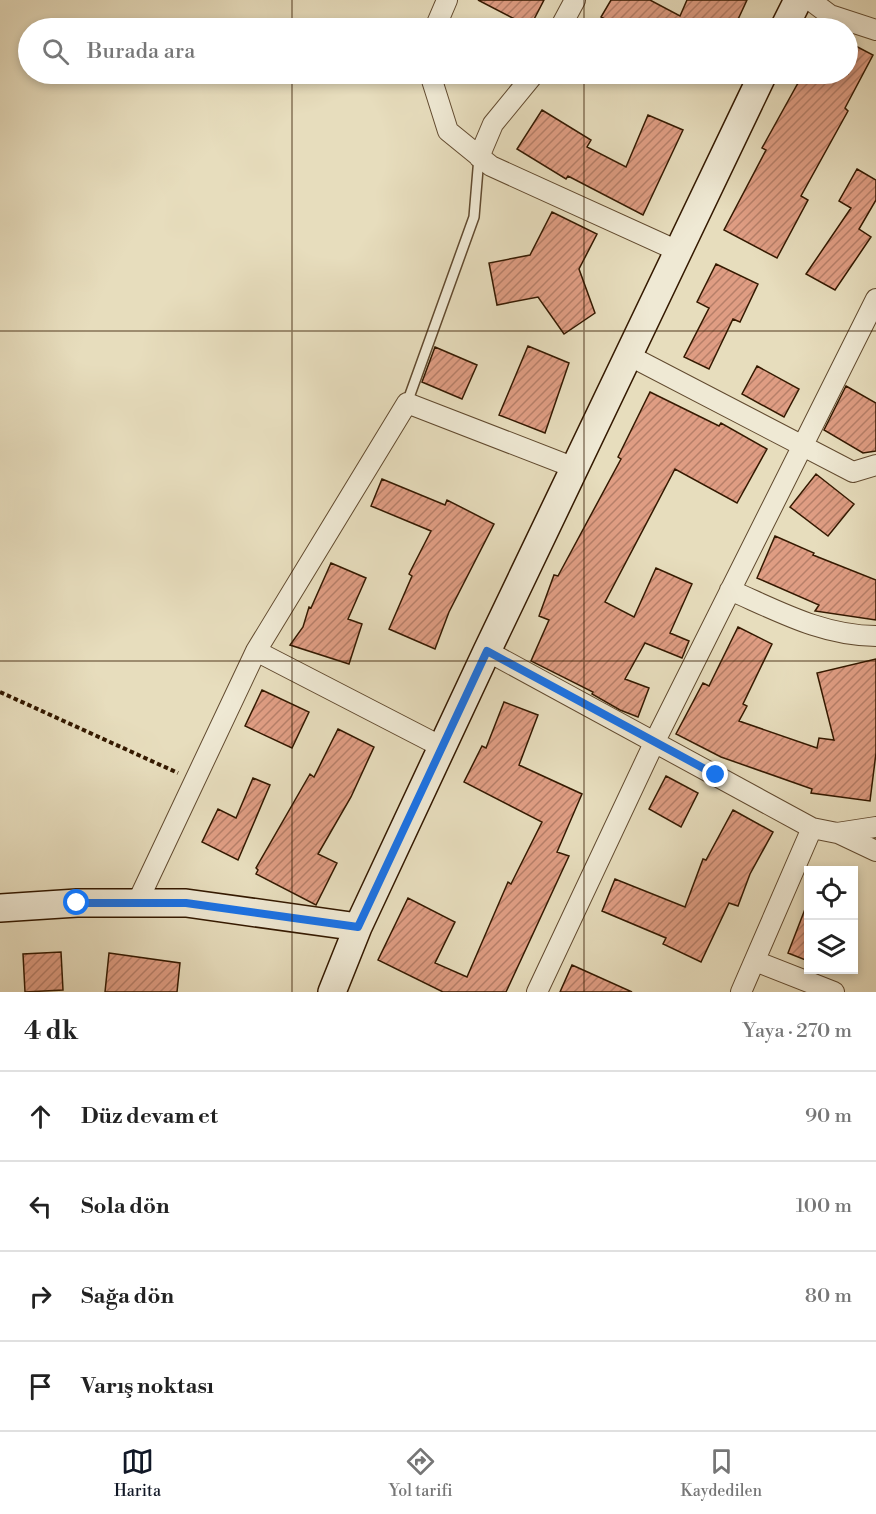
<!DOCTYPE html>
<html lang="tr">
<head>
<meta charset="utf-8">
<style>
	:root { --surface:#fff; --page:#f2f2f2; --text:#222; --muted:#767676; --line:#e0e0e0; --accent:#111827 }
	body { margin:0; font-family:"Libre Bodoni",serif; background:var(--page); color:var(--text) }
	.controls { position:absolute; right:18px; bottom:18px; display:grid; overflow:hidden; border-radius:0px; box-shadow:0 3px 9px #0003 }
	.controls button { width:54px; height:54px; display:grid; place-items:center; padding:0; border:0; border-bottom:2px solid var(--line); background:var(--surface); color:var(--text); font:30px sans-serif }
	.stop { position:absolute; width:18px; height:18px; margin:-14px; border:4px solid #1a73e8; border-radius:50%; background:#fff }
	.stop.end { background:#1a73e8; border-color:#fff; box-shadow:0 2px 6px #0008 }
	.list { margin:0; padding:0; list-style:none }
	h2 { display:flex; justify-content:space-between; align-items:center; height:78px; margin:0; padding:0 24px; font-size:26px }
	h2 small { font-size:20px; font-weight:400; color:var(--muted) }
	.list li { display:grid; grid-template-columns:39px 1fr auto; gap:18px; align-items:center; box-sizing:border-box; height:90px; padding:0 24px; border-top:2px solid var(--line) }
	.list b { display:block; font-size:22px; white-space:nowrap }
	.list em { font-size:20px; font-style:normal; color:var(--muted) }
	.icon { flex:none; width:33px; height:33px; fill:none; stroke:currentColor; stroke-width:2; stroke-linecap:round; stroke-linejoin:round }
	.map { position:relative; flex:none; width:876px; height:992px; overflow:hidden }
	.search { position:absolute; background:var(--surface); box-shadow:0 3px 9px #0003; left:18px; right:18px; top:18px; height:66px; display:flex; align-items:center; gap:15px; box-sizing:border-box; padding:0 21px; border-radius:33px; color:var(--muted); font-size:22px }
	.sheet { height:438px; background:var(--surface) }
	nav { display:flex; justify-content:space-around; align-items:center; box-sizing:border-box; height:84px; border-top:2px solid var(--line); background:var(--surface); font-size:16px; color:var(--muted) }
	nav a { display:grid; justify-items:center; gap:3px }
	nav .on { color:var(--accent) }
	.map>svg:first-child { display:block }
	.building { fill:url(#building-hatch); stroke:#341900; stroke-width:1.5 }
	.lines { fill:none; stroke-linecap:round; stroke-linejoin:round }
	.lane-casing { stroke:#614a2f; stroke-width:12 }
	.street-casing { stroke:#614a2f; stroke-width:22 }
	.secondary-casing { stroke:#341900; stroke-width:30 }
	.path { stroke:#341900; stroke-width:4; stroke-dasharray:4.5 3; stroke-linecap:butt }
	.lane { stroke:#efe9d4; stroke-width:9 }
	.street { stroke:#efe9d4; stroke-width:20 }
	.secondary { stroke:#efe9d4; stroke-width:27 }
	.route { stroke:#1a73e8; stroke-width:8 }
	.grid { fill:none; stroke:#341900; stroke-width:1.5; stroke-opacity:0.55 }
</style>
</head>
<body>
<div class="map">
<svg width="876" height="992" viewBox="0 0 876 992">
	<defs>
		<pattern id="building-hatch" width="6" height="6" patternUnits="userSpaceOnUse" patternTransform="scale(1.5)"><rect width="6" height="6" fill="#df9d83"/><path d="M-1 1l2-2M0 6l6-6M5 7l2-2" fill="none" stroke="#b67f69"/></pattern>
	</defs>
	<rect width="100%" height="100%" fill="#e7ddbd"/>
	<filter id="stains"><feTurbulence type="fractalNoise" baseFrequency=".00333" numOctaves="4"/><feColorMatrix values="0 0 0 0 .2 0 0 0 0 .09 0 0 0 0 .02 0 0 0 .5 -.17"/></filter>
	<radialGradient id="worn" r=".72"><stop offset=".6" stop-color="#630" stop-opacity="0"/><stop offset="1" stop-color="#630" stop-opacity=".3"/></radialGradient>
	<path class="building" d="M478 0H544L530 27Z
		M611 0H650L680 16 687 0H747L734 28H621L601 17Z
		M848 42 873 55 845 108 848 111 801 196 808 200 777 258 724 230 766 150 762 148 803 74H848Z
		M542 110 591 140 587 147 626 167 648 115 683 130 643 215 568 176 566 179 517 149Z
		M857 169 876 180V200L859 229 871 237 835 290 806 274 851 208 839 201Z
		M552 212 597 234 579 269 595 313 564 334 538 297 497 305 489 263 530 255Z
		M716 264 758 284 740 322 733 319 709 369 684 357 709 308 697 302Z
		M528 346 569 363 545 433 499 415Z
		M435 347 477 365 462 399 422 382Z
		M757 366 799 389 784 417 742 394Z
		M846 386 876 403V451L863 453 824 430Z
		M650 392 719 426 721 423 767 449 737 503 675 469 605 602 634 617 656 568 692 584 670 633 689 641 682 658 645 643 625 679 649 688 638 717 620 710 592 694 593 692 531 661 549 620 539 616 554 575 558 576 621 459 618 457Z
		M816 474 854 504 828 536 790 507Z
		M382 479 445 505 447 500 494 524 449 612 435 649 389 629 412 576 409 574 431 531 371 506Z
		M775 536 814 553 813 555 876 580V620L815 611 819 605 757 578Z
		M331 563 366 578 348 619 362 624 349 664 290 645 303 627 309 607 311 608Z
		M738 627 772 644 743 704 747 706 739 721 817 748 819 738 834 740 817 673 876 659V753L870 801 811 793 812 789 721 757 676 734 703 683 709 686Z
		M262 690 309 712 292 748 245 726Z
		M504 702 538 715 519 765 582 794 557 852 569 856 506 992H443L378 960 408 898 455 922 435 963 467 977 508 882 511 884 542 822 464 782 482 746 486 748Z
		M338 729 374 747 351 797 318 854 337 863 316 905 256 874 258 870 256 868 310 774 314 777Z
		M666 776 698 793 681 827 649 809Z
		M253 778 270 785 238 860 202 842 218 809 236 818Z
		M733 810 773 832 750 874 738 906 729 903 701 962 663 944 666 938 602 911 615 879 685 907 703 859 706 860Z
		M807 904H808V961L788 953Z
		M61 952 63 990 25 992 23 954Z
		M109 953 180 963 177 992H105Z
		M572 965 632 992H560Z"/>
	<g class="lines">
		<g class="lane-casing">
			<path id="lane" d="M407 403 474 217 479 157"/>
		</g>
		<g class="street-casing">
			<path id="street" d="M810 0 830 15 876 30
				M435 28 447 0
				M560 28 575 0
				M430 74 448 131 491 166 678 251
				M479 157 493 124 534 74
				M628 355 853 472 876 465
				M730 590C778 611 823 636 876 636
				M256 651 442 747
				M487 651 812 828 837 833 876 827
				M838 833 876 851
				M137 903 256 651 407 403 575 468
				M755 961 834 992
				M537 992 655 741 876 299
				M741 992 812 828"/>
		</g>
		<g class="secondary-casing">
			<path id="secondary" d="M784 28 798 0
				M0 908 77 903H186L358 927
				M332 992 358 927 487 651 763 74"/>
		</g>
		<path class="path" d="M0 692 178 773"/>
		<use href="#lane" class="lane"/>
		<use href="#street" class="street"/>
		<use href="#secondary" class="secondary"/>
	</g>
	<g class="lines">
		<path class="route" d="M77 903H186L358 927 487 651 716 775"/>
	</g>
	<path class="grid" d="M292 0V28M584 0V28M292 74V992M584 74V992M0 331H876M0 661H876"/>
	<rect width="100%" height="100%" filter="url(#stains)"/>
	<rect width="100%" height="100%" fill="url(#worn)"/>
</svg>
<div class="controls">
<button><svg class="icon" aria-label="locate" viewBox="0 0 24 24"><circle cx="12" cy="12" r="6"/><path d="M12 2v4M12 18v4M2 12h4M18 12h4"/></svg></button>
<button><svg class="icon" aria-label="layers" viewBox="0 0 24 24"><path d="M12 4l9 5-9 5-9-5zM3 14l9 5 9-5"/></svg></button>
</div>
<div class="stop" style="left:77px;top:903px"></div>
<div class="stop end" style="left:716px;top:775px"></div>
<div class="search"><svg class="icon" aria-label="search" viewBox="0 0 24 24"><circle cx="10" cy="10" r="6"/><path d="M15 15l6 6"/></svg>Burada ara</div>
</div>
<section class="sheet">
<h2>4 dk<small>Yaya · 270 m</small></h2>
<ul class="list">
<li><svg class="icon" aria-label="ahead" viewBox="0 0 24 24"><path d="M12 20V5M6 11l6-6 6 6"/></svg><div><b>Düz devam et</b></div><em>90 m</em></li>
<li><svg class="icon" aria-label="left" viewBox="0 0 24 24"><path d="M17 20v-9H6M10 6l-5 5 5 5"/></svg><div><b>Sola dön</b></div><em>100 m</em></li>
<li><svg class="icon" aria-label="right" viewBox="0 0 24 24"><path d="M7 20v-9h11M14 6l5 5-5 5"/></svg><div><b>Sağa dön</b></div><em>80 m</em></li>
<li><svg class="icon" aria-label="arrive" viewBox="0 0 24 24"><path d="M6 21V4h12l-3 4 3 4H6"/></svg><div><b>Varış noktası</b></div></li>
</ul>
</section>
<nav>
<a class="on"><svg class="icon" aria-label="map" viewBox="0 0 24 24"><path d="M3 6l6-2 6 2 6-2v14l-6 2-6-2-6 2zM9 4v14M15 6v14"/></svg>Harita</a>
<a><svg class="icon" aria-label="directions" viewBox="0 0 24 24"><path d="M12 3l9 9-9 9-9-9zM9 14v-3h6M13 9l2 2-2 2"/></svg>Yol tarifi</a>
<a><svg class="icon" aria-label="saved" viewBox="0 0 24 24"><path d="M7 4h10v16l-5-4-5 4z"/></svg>Kaydedilen</a>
</nav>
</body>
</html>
